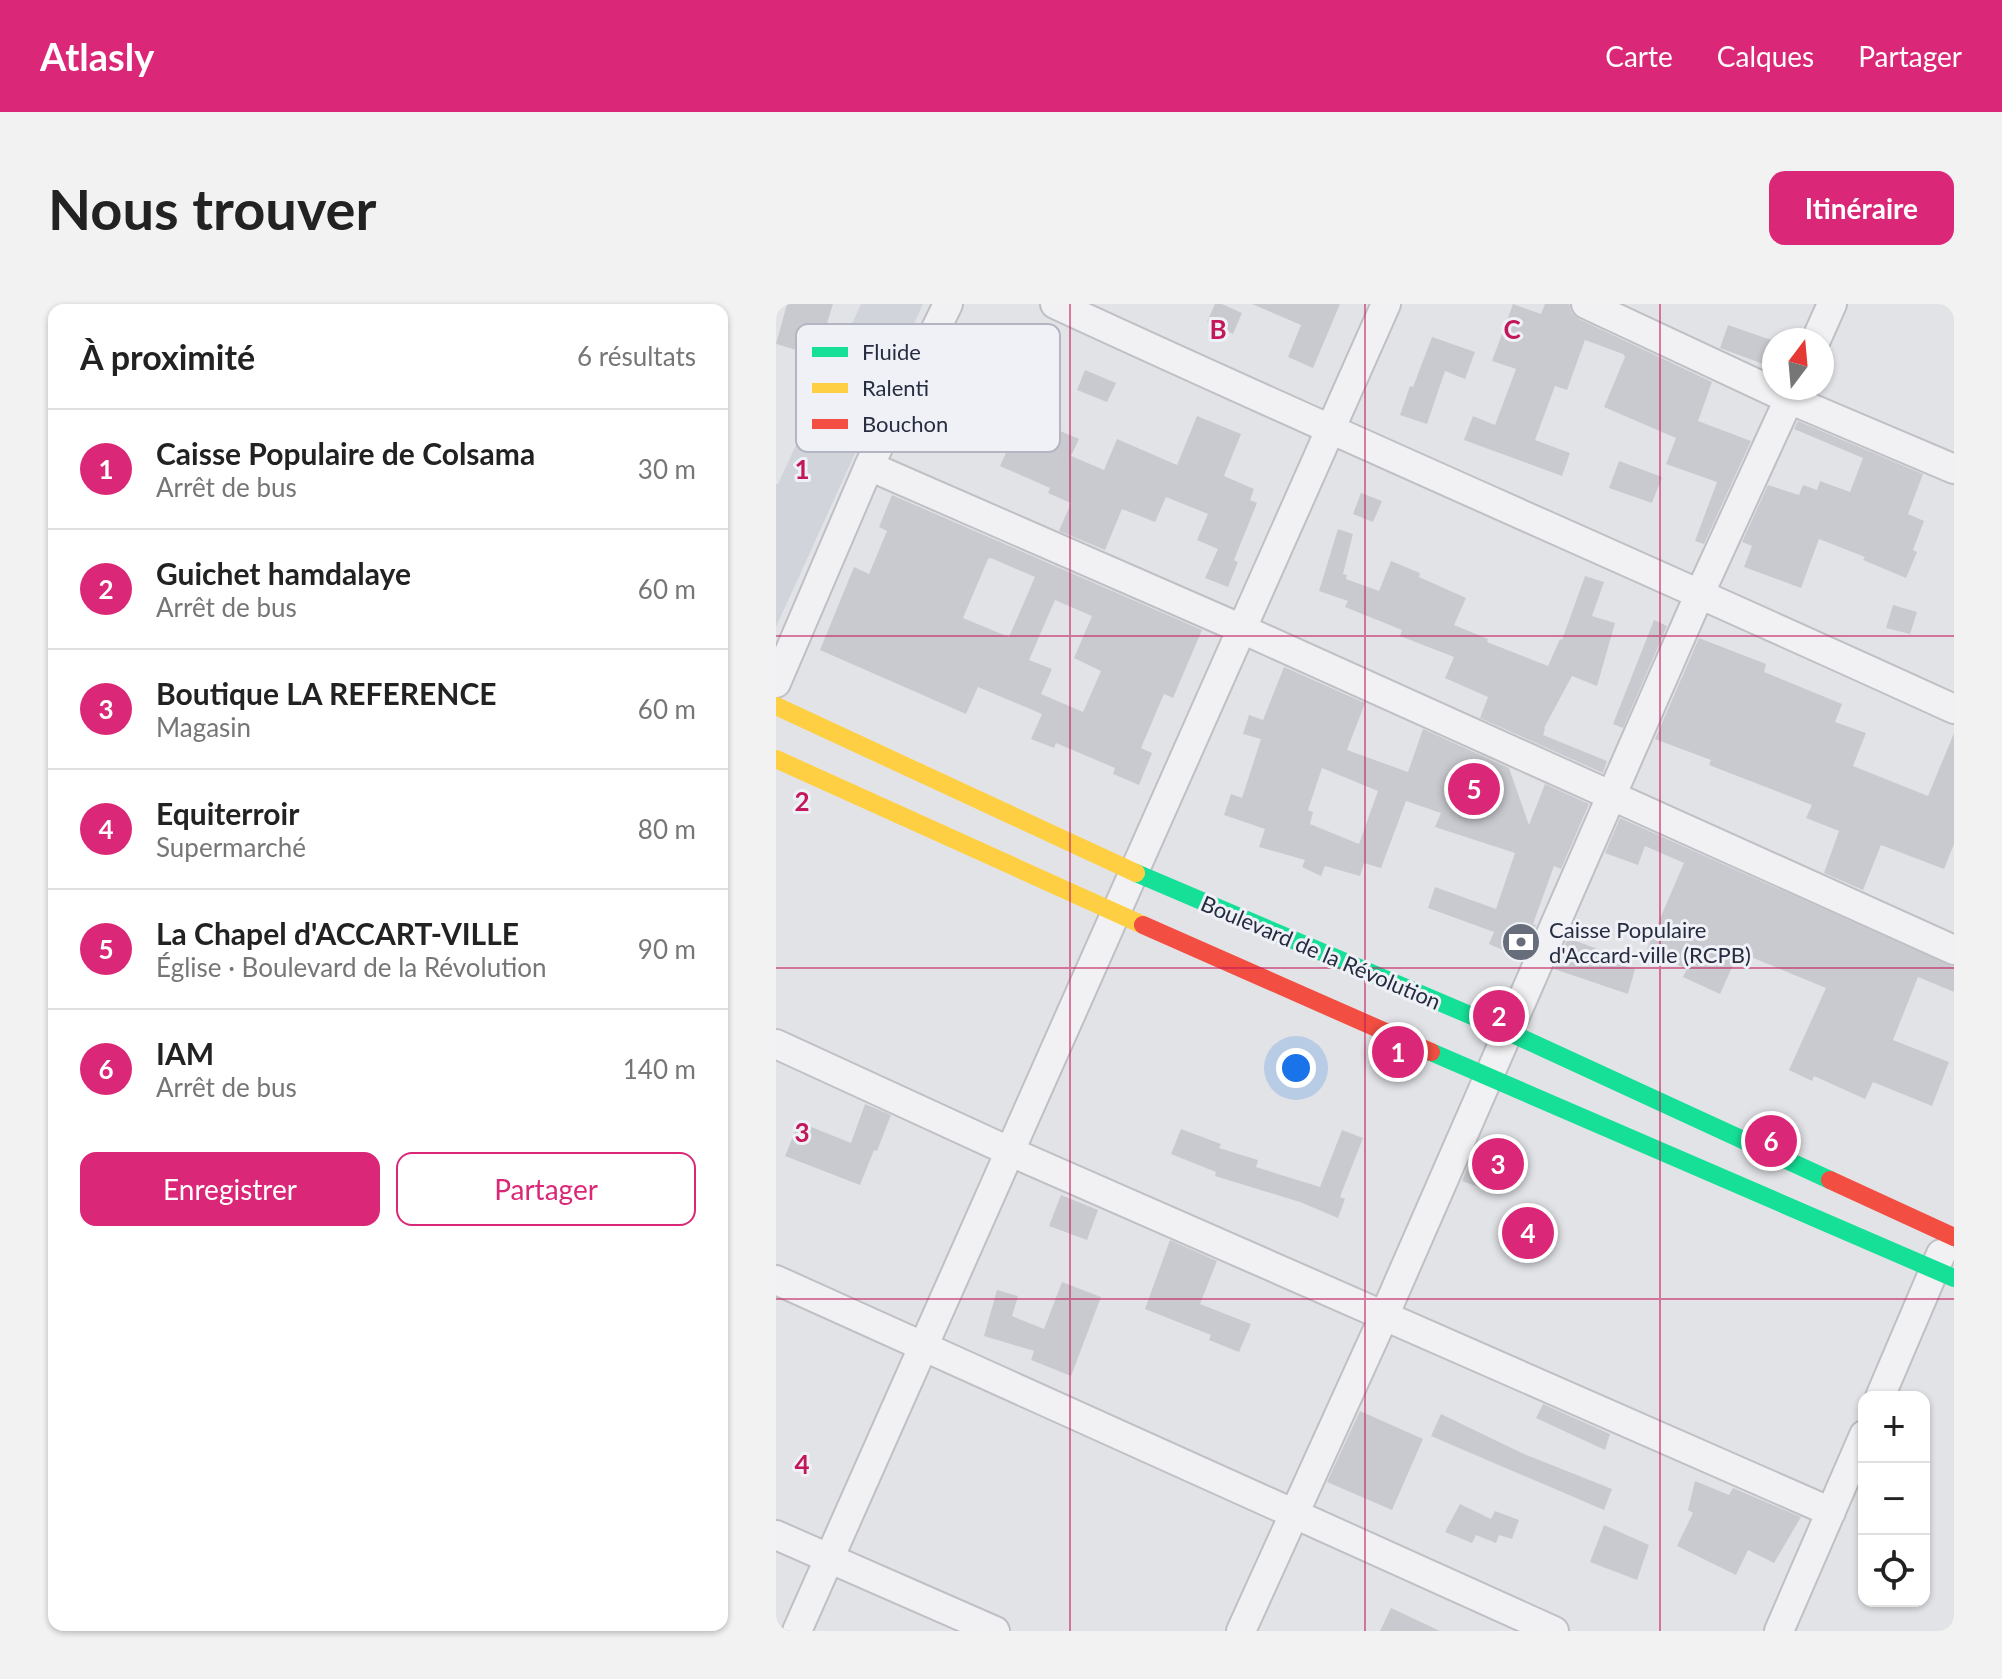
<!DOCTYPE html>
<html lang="fr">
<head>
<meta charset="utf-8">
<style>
	:root { --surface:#fff; --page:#f2f2f2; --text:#222; --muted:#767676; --line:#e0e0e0; --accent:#db2777 }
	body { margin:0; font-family:Lato,sans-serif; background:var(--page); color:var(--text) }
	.controls { position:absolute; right:24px; bottom:24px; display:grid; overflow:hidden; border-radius:16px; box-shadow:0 2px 6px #0004 }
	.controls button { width:72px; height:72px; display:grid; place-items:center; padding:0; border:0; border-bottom:2px solid var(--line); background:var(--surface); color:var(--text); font:40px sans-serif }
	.compass { position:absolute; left:986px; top:24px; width:72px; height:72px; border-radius:50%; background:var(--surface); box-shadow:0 2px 6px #0004; rotate:16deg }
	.you { position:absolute; left:520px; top:764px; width:28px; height:28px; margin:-20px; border:6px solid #fff; border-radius:50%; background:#1a73e8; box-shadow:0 0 0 12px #1a73e833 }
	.badge { display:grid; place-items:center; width:52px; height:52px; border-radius:50%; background:var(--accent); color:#fff; font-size:26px; font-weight:700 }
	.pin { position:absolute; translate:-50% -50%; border:4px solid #fff; box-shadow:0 2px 8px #0006 }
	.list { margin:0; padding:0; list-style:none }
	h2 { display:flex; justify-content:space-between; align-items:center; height:104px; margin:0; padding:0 32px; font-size:34px }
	h2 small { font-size:26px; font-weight:400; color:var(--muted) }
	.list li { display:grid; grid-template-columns:52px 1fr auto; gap:24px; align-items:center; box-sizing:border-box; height:120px; padding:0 32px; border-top:2px solid var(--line) }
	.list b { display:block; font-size:30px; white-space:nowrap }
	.list p { margin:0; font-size:26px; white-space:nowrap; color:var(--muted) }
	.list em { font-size:26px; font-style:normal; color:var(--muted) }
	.actions { display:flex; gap:16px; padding:24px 32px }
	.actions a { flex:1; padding:18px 0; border:2px solid var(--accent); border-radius:16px; text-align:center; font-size:28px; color:var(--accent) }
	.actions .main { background:var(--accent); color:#fff }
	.icon { flex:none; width:44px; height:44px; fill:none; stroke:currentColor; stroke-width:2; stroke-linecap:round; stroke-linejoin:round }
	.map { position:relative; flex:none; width:1178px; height:1327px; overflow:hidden; border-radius:16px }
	header { display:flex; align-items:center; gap:48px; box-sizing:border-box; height:112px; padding:0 40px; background:var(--accent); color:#fff }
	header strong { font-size:38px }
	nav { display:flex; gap:44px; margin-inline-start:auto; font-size:28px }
	.intro { display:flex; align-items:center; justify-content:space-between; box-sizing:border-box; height:192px; padding:0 48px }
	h1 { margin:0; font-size:56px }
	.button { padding:20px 36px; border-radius:16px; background:var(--accent); color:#fff; font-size:28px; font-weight:700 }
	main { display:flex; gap:48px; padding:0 48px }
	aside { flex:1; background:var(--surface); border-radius:16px; box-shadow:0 2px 6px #0004 }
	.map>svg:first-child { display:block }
	.built { fill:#d2d4dc }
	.building { fill:#c9cacf; fill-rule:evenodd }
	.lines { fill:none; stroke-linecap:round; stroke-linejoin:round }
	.street-casing { stroke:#bfc0c5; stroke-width:32 }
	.street { stroke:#f1f1f3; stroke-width:28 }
	.fast { stroke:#16e098; stroke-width:18 }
	.slow { stroke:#ffcf43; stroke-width:18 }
	.jam { stroke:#f24e42; stroke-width:18 }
	.grid { fill:none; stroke:#c2185b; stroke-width:2; stroke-opacity:0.55 }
	.labels { text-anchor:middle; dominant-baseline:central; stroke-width:6; stroke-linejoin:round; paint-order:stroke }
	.poi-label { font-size:22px; fill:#272d41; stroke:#eff1f7; text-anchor:start }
	.street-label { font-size:22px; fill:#272d41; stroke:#eff1f7 }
	.key { fill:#eff1f7; stroke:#b3b6c0; stroke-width:2 }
	.key-label { font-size:22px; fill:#272d41 }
	.grid-label { font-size:26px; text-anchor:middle; font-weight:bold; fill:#c2185b; stroke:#eff1f7; stroke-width:6; stroke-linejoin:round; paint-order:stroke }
</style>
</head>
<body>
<header>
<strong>Atlasly</strong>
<nav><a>Carte</a><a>Calques</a><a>Partager</a></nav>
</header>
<div class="intro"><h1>Nous trouver</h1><a class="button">Itinéraire</a></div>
<main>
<aside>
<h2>À proximité<small>6 résultats</small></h2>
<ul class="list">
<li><span class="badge">1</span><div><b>Caisse Populaire de Colsama</b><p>Arrêt de bus</p></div><em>30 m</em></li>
<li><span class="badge">2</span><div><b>Guichet hamdalaye</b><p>Arrêt de bus</p></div><em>60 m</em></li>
<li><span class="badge">3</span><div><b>Boutique LA REFERENCE</b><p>Magasin</p></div><em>60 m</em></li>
<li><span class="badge">4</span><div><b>Equiterroir</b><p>Supermarché</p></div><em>80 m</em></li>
<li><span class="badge">5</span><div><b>La Chapel d'ACCART-VILLE</b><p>Église · Boulevard de la Révolution</p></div><em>90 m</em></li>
<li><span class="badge">6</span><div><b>IAM</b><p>Arrêt de bus</p></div><em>140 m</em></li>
</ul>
<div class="actions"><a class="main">Enregistrer</a><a>Partager</a></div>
</aside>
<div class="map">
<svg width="1178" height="1327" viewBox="0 0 1178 1327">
	<rect width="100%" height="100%" fill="#e2e3e7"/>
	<path class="built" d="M85 0H147L0 323V180H2Z"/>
	<path class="building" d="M11 0H57L41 52 0 40Z
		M439 0H446L466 9 457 30 431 18Z
		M476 0H564L537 64 512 53 525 21Z
		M737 0 765 10 769 0H793L796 9 803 15 936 78 922 117 975 137 928 240 919 237 941 178 890 160 900 134 828 103 849 53 847 50 809 36 791 86 779 82 759 136 794 149 786 172 688 136 697 112 719 121 740 65 716 57Z
		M952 21 998 37V64L944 44Z
		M656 33 699 48 689 75 669 67 651 120 624 111 634 82 637 83Z
		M309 66 340 79 331 98 301 86Z
		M421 112 465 130 448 172 478 185 474 196 481 199 458 256 462 258 452 283 429 274 442 245 421 236 432 210 390 193 379 218 346 205 329 246 283 227 295 199 272 189 274 184 224 162 238 131 254 138 263 118 303 135 295 152 328 166 341 135 401 161Z
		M1022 117 1147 170 1132 210 1148 217 1137 246 1141 248 1130 274 1087 256 1089 253 1043 235 1025 284 968 263 976 242 966 238 992 181 1023 191 1027 181 1041 186 1044 177 1074 188 1087 154 1018 125Z
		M843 157 886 173 876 199 833 184Z
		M585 189 606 197 597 218 577 210Z
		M116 191 426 326 397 394 388 390 365 444 376 449 363 481 337 470 339 464 280 439 278 444 255 435 266 410 202 383 190 410 44 346 78 263 93 270 111 227 103 223ZM215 254 259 273 233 333 187 314 212 255ZM279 296 316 312 298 354 325 367 307 408 265 390 276 365 253 356Z
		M562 225 577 230 567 270 571 271 570 275 603 287 615 257 644 269 643 273 690 294 678 321 712 335 711 338 772 362 784 335 786 336 809 272 828 278 816 312 839 319 821 382 796 372 768 424 769 425 767 431 831 457 827 469 704 414 712 393 669 374 678 353 624 332 626 326 569 303 572 297 543 287Z
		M1117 301 1141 308 1134 330 1110 324Z
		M878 316 891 322 847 424 837 420Z
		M923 334 990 360 988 368 1066 400 1059 418 1090 429 1077 462 1152 492 1178 429V540L1168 565 1105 541 1087 586 1048 569 1063 527 1030 514 1036 501 933 461 935 456 879 435Z
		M508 363 589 399 571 446 632 468 647 425 733 464 753 521 769 480 813 500 785 565 778 562 757 620 760 621 746 654 713 640 718 628 652 604 659 583 720 605 739 549 659 523 665 509 630 497 605 564 588 559 584 572 549 562 545 572 526 563 529 556 483 543 489 525 448 511 455 490 466 494 485 435 467 430 473 411 487 416ZM546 464 602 487 583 540 534 520 537 508 532 506Z
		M844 514 1178 663V688L1142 673 1117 736 1173 758 1156 802 1097 778 1089 795 1038 772 1036 777 1013 766 1050 684 963 648 944 690 907 673 911 665 870 647 908 559 869 542 862 561 829 549Z
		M792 634 827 647 824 655 859 665 852 690 778 665Z
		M89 800 115 811 101 847 98 846 84 881 9 852 23 818 75 839Z
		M405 825 445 840 443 844 482 856 480 863 544 883 566 826 587 834 564 893 569 895 562 914 524 898 439 872 440 868 395 850Z
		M709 850 729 857 719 889 686 877 694 857 705 861Z
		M285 891 322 906 311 936 273 922Z
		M394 936 441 957 424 1000 475 1020 463 1048 433 1036 435 1031 369 1005Z
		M286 978 325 993 295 1072 255 1056 258 1047 208 1032 221 986 242 992 236 1012 268 1025Z
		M767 1100 834 1130 829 1146 760 1114Z
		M584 1107 647 1135 616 1206 551 1178Z
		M665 1110 748 1150 836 1185 828 1206 655 1132Z
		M919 1177 953 1191 957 1184 1025 1213 998 1259 972 1246 960 1271 901 1242 917 1209 912 1206Z
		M684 1200 715 1215 719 1207 743 1216 736 1235 723 1231 720 1239 700 1231 696 1239 669 1228Z
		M828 1221 873 1241 861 1276 814 1258Z
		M615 1304 664 1327H604Z"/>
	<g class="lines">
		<g class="street-casing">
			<path id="street" d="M279 0C577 138 879 268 1178 405
				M810 0 1013 95 1178 165
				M1040 36 1056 0
				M93 162 466 325 1178 646
				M0 379 93 162 172 0
				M0 740 235 848 1055 1208
				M0 976 778 1327
				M1104 1093 1165 950
				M0 1231 219 1327
				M21 1327 610 0
				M465 1327 608 1012 924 289 1018 84
				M1003 1327 1088 1131"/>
		</g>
		<use href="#street" class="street"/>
		<path class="fast" d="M360 569 715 720 1054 876
			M655 748 1178 974"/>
		<path class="slow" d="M0 402 360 569
			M0 455 367 621"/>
		<path class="jam" d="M367 621 655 748
			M1054 876 1178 933"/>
	</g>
	<path class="grid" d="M294 0V1327M589 0V1327M884 0V1327M0 332H1178M0 664H1178M0 995H1178"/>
	<defs>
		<g id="bank-disc" transform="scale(2)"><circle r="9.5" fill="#686d7b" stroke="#eff1f7"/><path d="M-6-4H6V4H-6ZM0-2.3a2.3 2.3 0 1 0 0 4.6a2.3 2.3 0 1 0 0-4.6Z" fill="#fff"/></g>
	</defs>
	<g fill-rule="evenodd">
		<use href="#bank-disc" x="745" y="638"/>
	</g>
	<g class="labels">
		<g class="poi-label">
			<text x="773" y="625">Caisse Populaire<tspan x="773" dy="25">d'Accard-ville (RCPB)</tspan></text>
		</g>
		<g class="street-label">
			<text transform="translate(545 648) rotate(23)">Boulevard de la Révolution</text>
		</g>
	</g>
	<rect x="20" y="20" width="264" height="128" rx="12" class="key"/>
	<rect x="36" y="43" width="36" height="10" fill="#16e098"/>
	<rect x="36" y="79" width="36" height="10" fill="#ffcf43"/>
	<rect x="36" y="115" width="36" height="10" fill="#f24e42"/>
	<g class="key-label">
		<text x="86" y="56">Fluide</text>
		<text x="86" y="92">Ralenti</text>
		<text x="86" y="128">Bouchon</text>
	</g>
	<g class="grid-label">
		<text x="442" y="35">B</text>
		<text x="736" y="35">C</text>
		<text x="26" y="175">1</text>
		<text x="26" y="507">2</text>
		<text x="26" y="838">3</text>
		<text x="26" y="1170">4</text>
	</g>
</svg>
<div class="controls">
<button>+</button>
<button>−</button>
<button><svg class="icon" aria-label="locate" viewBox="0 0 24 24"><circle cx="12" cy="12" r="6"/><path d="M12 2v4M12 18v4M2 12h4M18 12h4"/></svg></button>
</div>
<svg class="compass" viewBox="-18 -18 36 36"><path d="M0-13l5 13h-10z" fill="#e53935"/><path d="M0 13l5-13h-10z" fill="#767676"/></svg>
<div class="you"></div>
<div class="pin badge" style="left:622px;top:748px">1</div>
<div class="pin badge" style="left:723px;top:712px">2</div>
<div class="pin badge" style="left:722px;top:860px">3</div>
<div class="pin badge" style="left:752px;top:929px">4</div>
<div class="pin badge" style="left:698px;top:485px">5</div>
<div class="pin badge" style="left:995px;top:837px">6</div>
</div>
</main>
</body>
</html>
